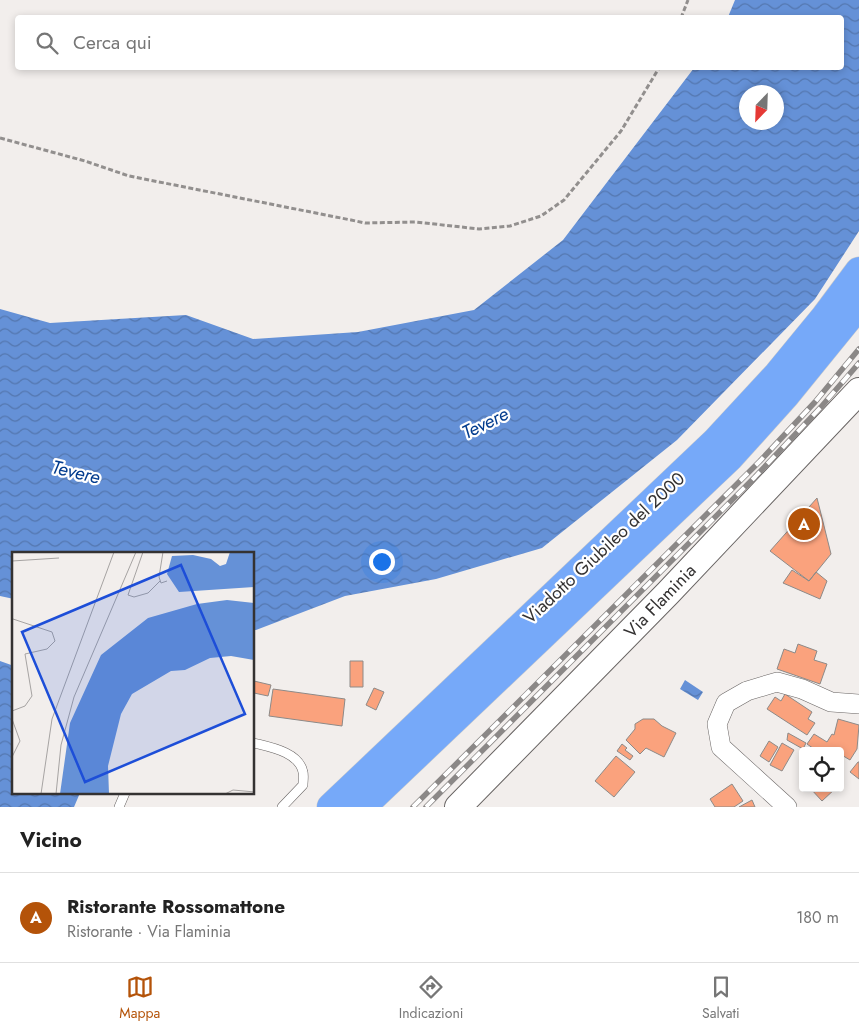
<!DOCTYPE html>
<html lang="it">
<head>
<meta charset="utf-8">
<style>
	:root { --surface:#fff; --page:#f6f6f6; --text:#222; --muted:#767676; --line:#e0e0e0; --accent:#b45309 }
	body { margin:0; font-family:Jost,sans-serif; background:var(--page); color:var(--text) }
	.controls { position:absolute; right:15px; bottom:15px; display:grid; overflow:hidden; border-radius:5px; box-shadow:0 2px 8px #0003 }
	.controls button { width:45px; height:45px; display:grid; place-items:center; padding:0; border:0; border-bottom:1px solid var(--line); background:var(--surface); color:var(--text); font:25px sans-serif }
	.compass { position:absolute; left:739px; top:85px; width:45px; height:45px; border-radius:50%; background:var(--surface); box-shadow:0 2px 8px #0003; rotate:203deg }
	.you { position:absolute; left:381px; top:561px; width:18px; height:18px; margin:-12px; border:4px solid #fff; border-radius:50%; background:#1a73e8; box-shadow:0 0 0 8px #1a73e833 }
	.badge { display:grid; place-items:center; width:32px; height:32px; border-radius:50%; background:var(--accent); color:#fff; font-size:16px; font-weight:700 }
	.pin { position:absolute; translate:-50% -50%; border:2px solid #fff; box-shadow:0 1px 5px #0006 }
	.list { margin:0; padding:0; list-style:none }
	h2 { display:flex; justify-content:space-between; align-items:center; height:65px; margin:0; padding:0 20px; font-size:21px }
	h2 small { font-size:16px; font-weight:400; color:var(--muted) }
	.list li { display:grid; grid-template-columns:32px 1fr auto; gap:15px; align-items:center; box-sizing:border-box; height:90px; padding:0 20px; border-top:1px solid var(--line) }
	.list b { display:block; font-size:19px; white-space:nowrap }
	.list p { margin:0; font-size:16px; white-space:nowrap; color:var(--muted) }
	.list em { font-size:16px; font-style:normal; color:var(--muted) }
	.icon { flex:none; width:28px; height:28px; fill:none; stroke:currentColor; stroke-width:2; stroke-linecap:round; stroke-linejoin:round }
	.map { position:relative; flex:none; width:859px; height:807px; overflow:hidden }
	.search { position:absolute; background:var(--surface); box-shadow:0 2px 8px #0003; left:15px; right:15px; top:15px; height:55px; display:flex; align-items:center; gap:12px; box-sizing:border-box; padding:0 18px; border-radius:5px; color:var(--muted); font-size:19px }
	.sheet { height:155px; background:var(--surface) }
	nav { display:flex; justify-content:space-around; align-items:center; box-sizing:border-box; height:70px; border-top:1px solid var(--line); background:var(--surface); font-size:14px; color:var(--muted) }
	nav a { display:grid; justify-items:center; gap:2px }
	nav .on { color:var(--accent) }
	.map>svg:first-child { display:block }
	.water { fill:url(#water-waves); fill-rule:evenodd }
	.building { fill:#faa27d; stroke:#8d8a88 }
	.lines { fill:none; stroke-linecap:round; stroke-linejoin:round }
	.lane-casing { stroke:#686463; stroke-width:10 }
	.street-casing { stroke:#686463; stroke-width:20 }
	.secondary-casing { stroke:#686463; stroke-width:28 }
	.highway-casing { stroke:#cacaca; stroke-width:29 }
	.path { stroke:#928f8e; stroke-width:3; stroke-dasharray:5 2.5; stroke-linecap:butt }
	.lane { stroke:#fff; stroke-width:9 }
	.street { stroke:#fff; stroke-width:19 }
	.secondary { stroke:#fff; stroke-width:26 }
	.highway { stroke:#76a9f9; stroke-width:28 }
	.rail-casing { stroke:#8b8887; stroke-width:5.5 }
	.rail { stroke:#fff; stroke-width:4; stroke-dasharray:11; stroke-linecap:butt }
	.labels { text-anchor:middle; dominant-baseline:central; stroke-width:4.5; stroke-linejoin:round; paint-order:stroke }
	.street-label { font-size:18px; fill:#343232; stroke:#fff }
	.water-label { font-size:19px; font-style:italic; fill:#043d8f; stroke:#fff }
	.inset-road { fill:none; stroke:#a6a3a2; stroke-width:1 }
	.view { fill:#1d4ed8; fill-opacity:0.15; stroke:#1d4ed8; stroke-width:2.5 }
	.inset-edge { fill:none; stroke:#343232; stroke-width:2.5 }
</style>
</head>
<body>
<div class="map">
<svg width="859" height="807" viewBox="0 0 859 807">
	<defs>
		<pattern id="water-waves" width="16" height="10" patternUnits="userSpaceOnUse" patternTransform="scale(1.25)"><rect width="16" height="10" fill="#6591d7"/><path d="M0 5q4-4 8 0t8 0" fill="none" stroke="#5477af"/></pattern>
	</defs>
	<rect width="100%" height="100%" fill="#f2eeec"/>
	<path class="water" d="M735 0H859V231L815 299 677 440 542 548 436 579 345 596 256 630H254V553H14V599L0 596V309L50 323 186 315 253 339 358 332 474 310 563 240 694 68H842V18L728 17ZM746 92H776V122H746Z
		M0 661 14 666V793H80L74 807H0Z
		M685 680 703 692 698 700 680 689Z"/>
	<path class="building" d="M817 498 831 554 809 581 770 551Z
		M792 570 809 581 816 572 827 581 820 599 783 583Z
		M798 644 817 651 814 660 827 664 820 684 777 669 784 649 795 653Z
		M350 661H363V687H350Z
		M254 681 271 685 268 696 254 693Z
		M374 688 384 692 376 710 366 705Z
		M273 689 345 699 342 726 269 716Z
		M785 694 812 712 808 719 815 723 807 735 767 709 775 697 781 701Z
		M643 719H654L662 726 676 733 664 757 646 748 640 754 626 740 635 729V724Z
		M838 719 859 725 857 749 850 760 840 754V751H835L831 748 830 751H817L807 744 814 734 827 742 832 734 834 735Z
		M788 733 806 743 803 749 787 740Z
		M769 741 778 747 769 762 760 756Z
		M782 743 794 750 782 771 770 765Z
		M622 744 627 748 625 750 633 756 630 760 617 751Z
		M616 756 635 772 614 797 595 781Z
		M858 762H859V779L850 772Z
		M732 784 743 801 734 807H715L710 799Z
		M810 788H836L822 801Z
		M752 800 755 807H739Z"/>
	<g class="lines">
		<g class="lane-casing">
			<path id="lane" d="M254 743C270 747 299 752 303 772 304 776 303 781 303 785L282 807
				M119 807 125 793"/>
		</g>
		<g class="street-casing">
			<path id="street" d="M787 807 721 747 717 724 726 703 747 691 777 682 802 689 831 702 859 704"/>
		</g>
		<g class="secondary-casing">
			<path id="secondary" d="M458 807 668 593 859 391"/>
		</g>
		<g class="highway-casing">
			<path id="highway" d="M331 807 715 442 778 374 824 318 859 271
				M362 807 730 457 785 396 859 305"/>
		</g>
		<path class="path" d="M681 18 688 0
			M0 138 85 161 129 176 351 220 365 223 416 222 479 229 510 226 541 216 564 200 621 131 659 68"/>
		<use href="#lane" class="lane"/>
		<use href="#street" class="street"/>
		<use href="#secondary" class="secondary"/>
		<use href="#highway" class="highway"/>
		<g class="rail-casing">
			<path id="rail" d="M413 807 760 461 815 402 859 349
				M426 807 755 477 821 407 859 363"/>
		</g>
		<use href="#rail" class="rail"/>
	</g>
	<g class="labels">
		<g class="street-label">
			<text transform="translate(604 548) rotate(-43)">Viadotto Giubileo del 2000</text>
			<text transform="translate(660 601) rotate(-46)">Via Flaminia</text>
		</g>
		<g class="water-label">
			<text transform="translate(485 423) rotate(-26)">Tevere</text>
			<text transform="translate(76 472) rotate(13)">Tevere</text>
		</g>
	</g>
	<g transform="translate(12 552)">
		<rect width="242" height="242" fill="#f2eeec"/>
		<path d="M218 0H242V35L167 40 155 22 160 4 181 3 199 7 208 14 214 12ZM215 48 242 51V108L219 104 198 106 173 118 159 119 120 142 109 162 96 214 97 242H48L58 171 89 103 136 66 185 52Z" fill="#6591d7"/>
		<path class="inset-road" d="M131 0 116 43 122 45 136 41 148 29M151 0 147 25 149 31 155 29M0 9 47 6M0 159 13 154 20 144 13 102 35 97 43 89 40 80 1 67M0 167 8 189 0 205M29 242 40 167 102 0M44 242 49 193 62 145 124 0M213 242 221 238 243 240"/>
		<path class="view" d="M169 13 233 162 73 230 10 80Z"/>
		<rect width="242" height="242" class="inset-edge"/>
	</g>
</svg>
<div class="controls">
<button><svg class="icon" aria-label="locate" viewBox="0 0 24 24"><circle cx="12" cy="12" r="6"/><path d="M12 2v4M12 18v4M2 12h4M18 12h4"/></svg></button>
</div>
<svg class="compass" viewBox="-18 -18 36 36"><path d="M0-13l5 13h-10z" fill="#e53935"/><path d="M0 13l5-13h-10z" fill="#767676"/></svg>
<div class="you"></div>
<div class="pin badge" style="left:804px;top:524px">A</div>
<div class="search"><svg class="icon" aria-label="search" viewBox="0 0 24 24"><circle cx="10" cy="10" r="6"/><path d="M15 15l6 6"/></svg>Cerca qui</div>
</div>
<section class="sheet">
<h2>Vicino<small></small></h2>
<ul class="list">
<li><span class="badge">A</span><div><b>Ristorante Rossomattone</b><p>Ristorante · Via Flaminia</p></div><em>180 m</em></li>
</ul>
</section>
<nav>
<a class="on"><svg class="icon" aria-label="map" viewBox="0 0 24 24"><path d="M3 6l6-2 6 2 6-2v14l-6 2-6-2-6 2zM9 4v14M15 6v14"/></svg>Mappa</a>
<a><svg class="icon" aria-label="directions" viewBox="0 0 24 24"><path d="M12 3l9 9-9 9-9-9zM9 14v-3h6M13 9l2 2-2 2"/></svg>Indicazioni</a>
<a><svg class="icon" aria-label="saved" viewBox="0 0 24 24"><path d="M7 4h10v16l-5-4-5 4z"/></svg>Salvati</a>
</nav>
</body>
</html>
